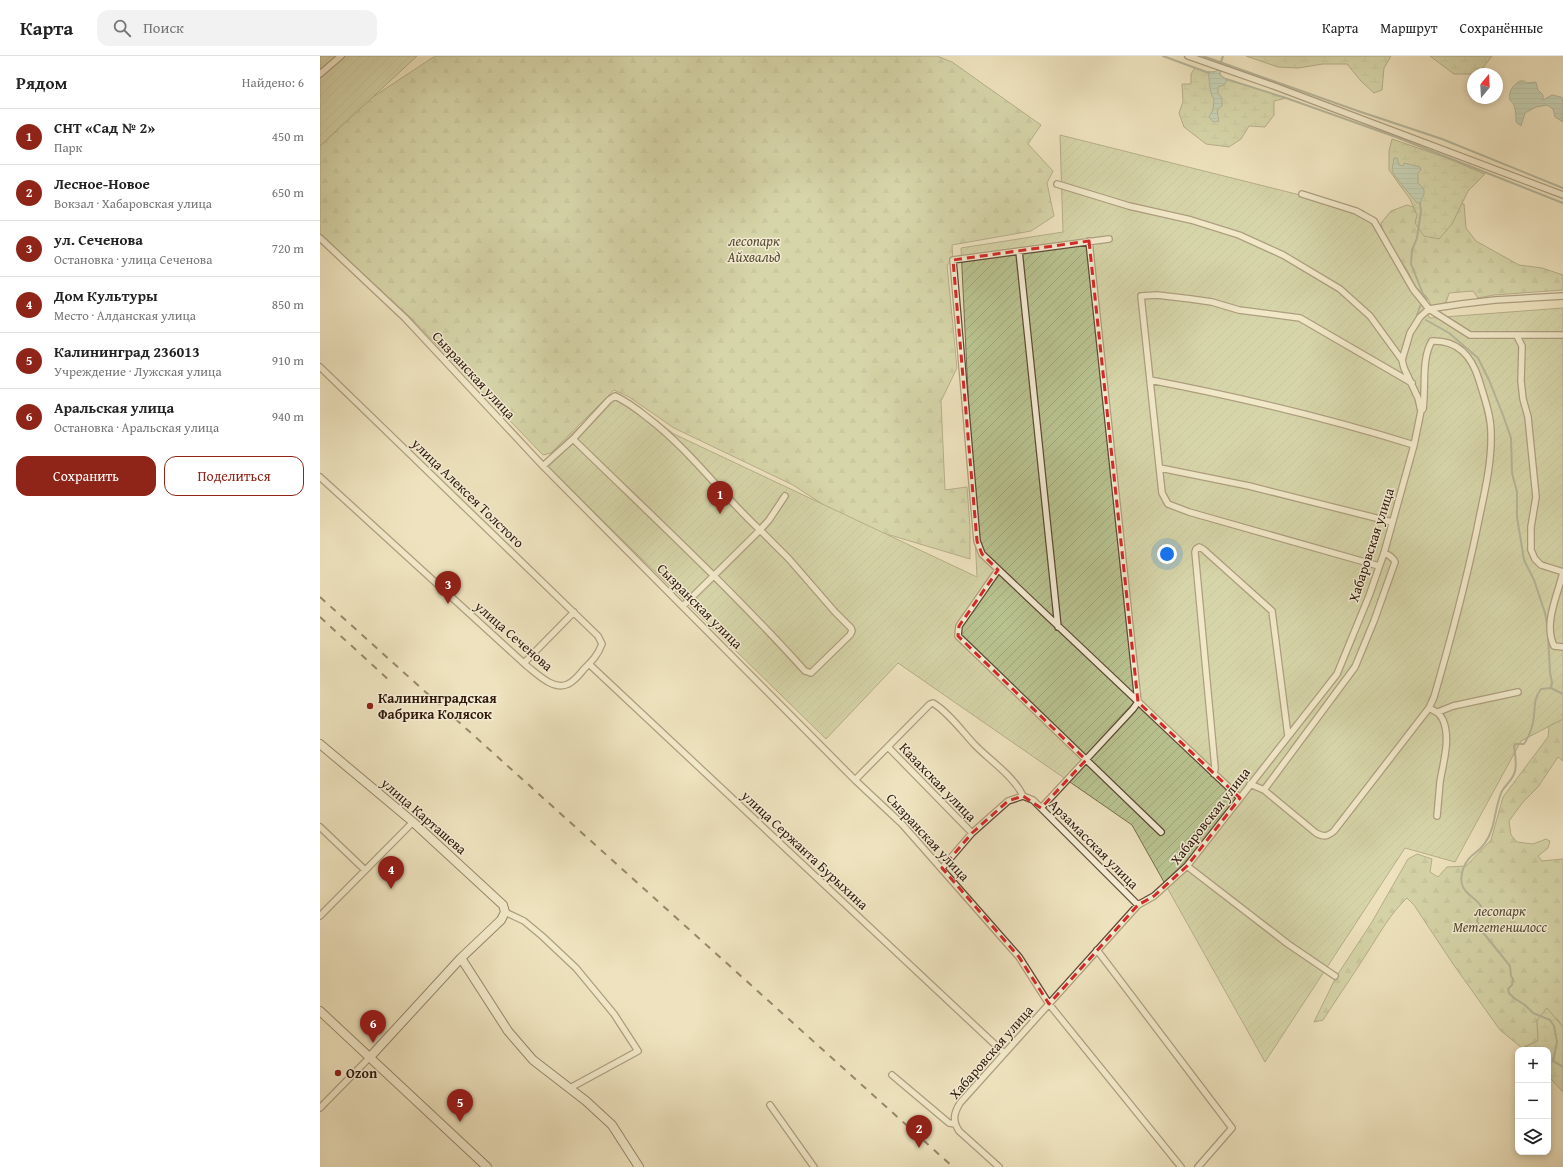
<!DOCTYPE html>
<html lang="ru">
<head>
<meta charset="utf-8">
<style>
	:root { --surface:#fff; --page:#f2f2f2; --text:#222; --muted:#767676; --line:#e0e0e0; --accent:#8f2418 }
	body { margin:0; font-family:"Gentium Book Plus",serif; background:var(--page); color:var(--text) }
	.controls { position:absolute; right:12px; bottom:12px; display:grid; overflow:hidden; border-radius:8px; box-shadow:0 2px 6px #0003 }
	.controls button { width:36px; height:36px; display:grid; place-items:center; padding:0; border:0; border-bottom:1px solid var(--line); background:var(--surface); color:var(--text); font:20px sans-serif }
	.compass { position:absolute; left:1147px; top:12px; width:36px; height:36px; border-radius:50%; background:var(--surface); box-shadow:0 2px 6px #0003; rotate:18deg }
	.you { position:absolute; left:847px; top:498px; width:14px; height:14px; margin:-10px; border:3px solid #fff; border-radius:50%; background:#1a73e8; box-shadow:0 0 0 6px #1a73e833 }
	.badge { display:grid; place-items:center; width:26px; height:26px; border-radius:50%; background:var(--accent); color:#fff; font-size:13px; font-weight:700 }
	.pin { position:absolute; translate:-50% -33px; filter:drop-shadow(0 1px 2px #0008) }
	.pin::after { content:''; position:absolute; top:21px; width:14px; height:12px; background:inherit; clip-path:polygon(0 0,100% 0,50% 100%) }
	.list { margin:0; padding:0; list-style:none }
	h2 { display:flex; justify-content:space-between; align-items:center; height:52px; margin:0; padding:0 16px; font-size:17px }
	h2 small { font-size:13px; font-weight:400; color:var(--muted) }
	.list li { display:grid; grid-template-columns:26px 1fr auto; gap:12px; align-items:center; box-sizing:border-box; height:56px; padding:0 16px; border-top:1px solid var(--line) }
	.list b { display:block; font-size:15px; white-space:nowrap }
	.list p { margin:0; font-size:13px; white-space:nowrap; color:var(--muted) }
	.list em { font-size:13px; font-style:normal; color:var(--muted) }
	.actions { display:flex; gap:8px; padding:12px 16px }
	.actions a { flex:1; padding:9px 0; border:1px solid var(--accent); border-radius:12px; text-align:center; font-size:14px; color:var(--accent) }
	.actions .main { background:var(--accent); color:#fff }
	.icon { flex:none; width:22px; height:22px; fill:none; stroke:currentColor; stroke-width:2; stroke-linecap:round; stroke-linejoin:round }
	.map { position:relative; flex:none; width:1243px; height:1111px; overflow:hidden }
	header { display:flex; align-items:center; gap:24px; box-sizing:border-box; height:56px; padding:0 20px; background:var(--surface); border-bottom:1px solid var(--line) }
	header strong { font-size:19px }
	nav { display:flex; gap:22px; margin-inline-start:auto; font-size:14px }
	.search { width:280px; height:36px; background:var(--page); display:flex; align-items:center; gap:10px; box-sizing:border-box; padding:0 14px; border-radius:12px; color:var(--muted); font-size:15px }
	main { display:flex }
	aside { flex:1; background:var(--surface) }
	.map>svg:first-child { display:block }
	.forest { fill:url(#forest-firs); stroke:#746e4d }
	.wetland { fill:url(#wetland-marsh); stroke:#746e4d }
	.garden { fill:url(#garden-furrows); stroke:#746e4d }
	.water { fill:url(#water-rules); stroke:#6f7b6c }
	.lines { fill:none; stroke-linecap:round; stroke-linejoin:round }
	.stream { stroke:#6f7b6c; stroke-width:2 }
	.street-casing { stroke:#5f4a36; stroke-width:8 }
	.secondary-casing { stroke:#2f1709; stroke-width:10 }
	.street { stroke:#f4edd5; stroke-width:5.5 }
	.secondary { stroke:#f4edd5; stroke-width:8 }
	.rail { stroke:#2f1709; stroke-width:2; stroke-dasharray:7 7; stroke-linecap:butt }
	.marked { fill:none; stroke:#d62828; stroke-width:3; stroke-dasharray:8 5; stroke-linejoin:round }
	.poi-dot { fill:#8f2418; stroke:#f4edd5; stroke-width:1.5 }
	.labels { text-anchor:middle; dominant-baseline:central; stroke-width:3; stroke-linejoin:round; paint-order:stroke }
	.park-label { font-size:14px; font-style:italic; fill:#584b32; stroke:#f4edd5 }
	.street-label { font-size:14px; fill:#2f1709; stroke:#f4edd5 }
	.poi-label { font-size:14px; font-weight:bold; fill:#2f1709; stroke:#f4edd5; text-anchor:start }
</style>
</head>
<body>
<header>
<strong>Карта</strong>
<div class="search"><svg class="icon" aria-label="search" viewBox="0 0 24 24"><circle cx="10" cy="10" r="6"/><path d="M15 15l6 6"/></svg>Поиск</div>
<nav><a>Карта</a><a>Маршрут</a><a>Сохранённые</a></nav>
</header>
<main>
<aside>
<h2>Рядом<small>Найдено: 6</small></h2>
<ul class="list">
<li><span class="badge">1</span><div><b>СНТ «Сад № 2»</b><p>Парк</p></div><em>450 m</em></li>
<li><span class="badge">2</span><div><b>Лесное-Новое</b><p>Вокзал · Хабаровская улица</p></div><em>650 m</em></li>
<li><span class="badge">3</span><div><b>ул. Сеченова</b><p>Остановка · улица Сеченова</p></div><em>720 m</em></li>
<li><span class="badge">4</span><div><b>Дом Культуры</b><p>Место · Алданская улица</p></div><em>850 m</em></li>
<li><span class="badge">5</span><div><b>Калининград 236013</b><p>Учреждение · Лужская улица</p></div><em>910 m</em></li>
<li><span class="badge">6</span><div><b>Аральская улица</b><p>Остановка · Аральская улица</p></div><em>940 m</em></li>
</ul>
<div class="actions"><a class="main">Сохранить</a><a>Поделиться</a></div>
</aside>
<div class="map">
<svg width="1243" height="1111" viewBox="0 0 1243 1111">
	<defs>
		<pattern id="forest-firs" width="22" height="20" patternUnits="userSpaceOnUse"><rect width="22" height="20" fill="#b9c491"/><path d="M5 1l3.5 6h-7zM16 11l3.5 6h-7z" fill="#9fa87c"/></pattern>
		<pattern id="wetland-marsh" width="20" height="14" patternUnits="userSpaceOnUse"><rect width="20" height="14" fill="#b9c491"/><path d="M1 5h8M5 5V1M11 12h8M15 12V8" fill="none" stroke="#9fa87c"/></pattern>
		<pattern id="garden-furrows" width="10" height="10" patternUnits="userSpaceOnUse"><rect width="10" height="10" fill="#b9c491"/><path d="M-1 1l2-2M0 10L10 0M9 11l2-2" fill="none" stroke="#9fa87c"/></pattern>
		<pattern id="water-rules" width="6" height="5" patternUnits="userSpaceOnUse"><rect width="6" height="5" fill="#99beae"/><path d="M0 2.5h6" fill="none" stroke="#84a394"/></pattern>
	</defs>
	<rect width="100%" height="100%" fill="#eee3be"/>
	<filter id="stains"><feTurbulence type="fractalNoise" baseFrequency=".005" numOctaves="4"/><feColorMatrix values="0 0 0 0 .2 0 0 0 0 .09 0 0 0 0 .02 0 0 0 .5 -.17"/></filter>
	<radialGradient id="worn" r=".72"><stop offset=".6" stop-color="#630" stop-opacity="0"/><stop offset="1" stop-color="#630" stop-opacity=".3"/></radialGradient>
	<path class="forest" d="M115 0H617L632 6 721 69 708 88 733 115 727 127 734 160 711 175 632 189 633 204 627 209 637 312 621 345 625 434 647 431 650 471V503L533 468 473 429 354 372 309 341 294 334 231 397 223 399 90 261 0 179V76Z
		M1126 147 1144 148 1146 172 1156 185 1199 209 1222 212 1243 219V234L1174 239 1158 242 1153 235 1129 237 1126 247 1111 250C1107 237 1103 239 1096 231 1092 226 1090 219 1087 214 1078 199 1064 184 1061 167L1071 155 1087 149 1110 156Z
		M1243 656V705L1238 701 1218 731 1203 746 1189 765 1191 779 1197 786 1213 788 1226 783 1230 785 1228 792 1218 800 1222 805 1243 803V971L1238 964H1217L1218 985 1202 992 1180 974 1133 908 1094 849 1087 842C1070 858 1060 877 1047 897 1033 919 1018 941 1003 964L994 966 1016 921 1052 866 1088 803 1097 798 1112 803 1110 816 1118 821 1127 811 1146 810 1171 784 1183 741 1228 681 1230 661Z"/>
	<path class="wetland" d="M926 0H1071L1064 12 1062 34 1054 37 1041 25 1027 8H1003L978 12 958 11Z
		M1110 0H1172L1158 18H1134Z
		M900 11V19L906 23 966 42 954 45V59L945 71 929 70 921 83 909 91 886 88 864 71 859 57 863 46 862 28H871V18L875 12 888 16H895Z
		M1072 83 1124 101 1165 118 1148 135 1132 168 1119 183 1104 180 1095 167 1097 159 1090 143 1069 114V95Z
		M1227 952 1243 971V1036L1228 1020V994H1204L1202 992 1218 985 1217 964Z"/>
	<path class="garden" d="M0 0H97L0 90Z
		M740 79 1044 155 1110 262 1243 252V663L1201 685 1135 806 1085 792 945 1006 812 769 578 607 506 683 223 406 295 336 354 378 657 521 641 192 743 176Z"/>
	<path class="water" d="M900 11V19L907 24 904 29 898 31V37L902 42V50L897 54 899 65 893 66 889 61 893 54 894 43C889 36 890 25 888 16H895Z
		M1200 25H1204L1207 27 1216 26 1218 34 1223 39V44L1232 39 1241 41 1243 43V66L1235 61 1233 53 1227 49 1216 51 1205 57 1201 70 1196 66C1196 60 1196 55 1194 49 1193 47 1191 46 1190 44 1188 35 1193 29 1200 25Z
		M1074 102H1077L1079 109 1083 110 1084 107 1100 111 1101 114 1098 117V127L1104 133V138L1100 147H1097L1074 119 1072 114Z"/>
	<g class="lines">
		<path class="stream" d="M843 0 889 17
			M883 0 1038 55 1122 83 1243 132
			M901 6 903 0
			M906 23 966 42 1076 81 1243 147
			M1100 147 1101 155 1097 182 1092 194 1091 208 1103 238 1107 243
			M1097 259 1101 248
			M1106 264 1129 277 1158 302 1169 324 1183 359 1191 382 1192 417 1197 436V461L1204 504 1214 524 1225 557 1228 573
			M1228 580 1230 617 1232 626 1231 632
			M1243 638 1231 632 1221 633C1214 642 1215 649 1214 660 1213 670 1210 679 1204 688H1195L1194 690C1195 698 1197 707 1195 715 1193 724 1186 728 1182 735 1174 752 1176 772 1165 787 1157 799 1149 797 1143 813 1142 818 1140 822 1142 828 1144 838 1155 841 1161 850L1157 865 1161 874 1190 910 1191 920 1193 923 1192 929 1188 933 1189 937 1194 942 1205 949 1213 957 1230 964 1234 970 1237 986 1233 1005 1243 1011"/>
		<g class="street-casing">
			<path id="street" d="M868 0 954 30 1243 139
				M0 18 21 0
				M737 128 809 150 871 164 919 179 963 199 1020 233 1050 260 1082 304
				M982 138 1036 155 1054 165 1093 233 1109 253 1150 279H1243
				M0 182 85 262 223 410 535 724 582 768 699 901 729 948 861 1111
				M789 183 633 204 657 485 662 498 920 742
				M699 195 738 571
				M1197 280 1202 290 1201 325 1203 343 1208 361 1216 441 1211 471V494L1215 503 1221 509 1243 516
				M0 311 278 580 282 588C278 599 272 605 264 613 260 618 255 625 248 628 234 635 217 618 207 610L0 421
				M830 324C919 341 1007 362 1094 389
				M253 383C331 459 411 533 485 615L491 617 530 579 532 575 531 572 515 556 469 503 440 474 449 464 465 440
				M223 410 253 383 289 344 295 340C308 346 317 353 328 362 370 394 401 438 440 474L363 550
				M840 412 929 430 1072 466
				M1059 510 869 456 848 448 842 437 821 240 837 239 871 243 892 246 919 254 980 262 1092 327
				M678 514 639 570 638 580 841 776
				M1243 516C1238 539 1223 567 1234 590L1243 591
				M204 607 254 556
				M269 608 684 997
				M1109 652C1115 655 1120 657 1123 664 1131 683 1123 707 1120 726 1119 737 1118 749 1117 760
				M1118 656 1133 650 1198 636
				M568 691 652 777
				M894 718 895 712 875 496 876 493 879 491 883 493 952 555 968 680
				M535 724 610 648 613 647C629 657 641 674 654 688 669 704 694 720 703 740
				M930 728 944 734 1035 611 1054 565 1075 506C1073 501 1069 499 1064 497
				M944 734 996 777C1003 781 1007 781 1014 775L1109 652 1114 641C1130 586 1145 530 1157 473 1163 442 1172 410 1171 377 1171 359 1164 341 1159 324 1152 301 1139 284 1112 285 1101 302 1106 333 1103 353L1101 355
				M721 752 813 653 818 646 769 185
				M0 771 45 814
				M867 810 968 888 1015 920
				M622 812 652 777 688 745 703 740 713 744 818 849
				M185 856 204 865 222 880 256 912 294 958 318 995 250 1032
				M0 860 93 766
				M777 894 912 1072 878 1111
				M572 1019 629 1067 635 1068
				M450 1049 494 1111
				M0 1052 50 1001
				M679 1111 639 1075C632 1064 634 1057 640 1047L818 849 834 840 867 810 1017 618 1049 540 1064 497 1094 389 1101 355 1098 342 1084 312 1082 304 1090 277 1100 261 1109 253 1141 248 1175 244 1243 240"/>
		</g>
		<g class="secondary-casing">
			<path id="secondary" d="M0 688 93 766 183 849 185 856 181 864 141 902 50 1001
				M141 902 188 975 213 1004 266 1045 292 1069 319 1111
				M0 955 167 1111"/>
		</g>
		<use href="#street" class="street"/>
		<use href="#secondary" class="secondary"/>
		<path class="rail" d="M0 541 633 1111
			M0 561 70 625"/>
	</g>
	<path d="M0 0H1243V1111H0ZM769 185 818 646 920 742 867 810 834 840 818 849 729 948 699 901 622 812 652 777 688 745 703 740 721 752 766 704 638 580 639 570 678 514 662 498 657 485 633 204Z" fill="#eee3be" fill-opacity=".55" fill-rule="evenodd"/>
	<path class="marked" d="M769 185 818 646 920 742 867 810 834 840 818 849 729 948 699 901 622 812 652 777 688 745 703 740 721 752 766 704 638 580 639 570 678 514 662 498 657 485 633 204Z"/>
	<g class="poi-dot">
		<circle cx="50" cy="650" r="4"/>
		<circle cx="18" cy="1017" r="4"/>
	</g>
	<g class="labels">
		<g class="park-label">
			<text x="434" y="185">лесопарк<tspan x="434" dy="16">Айхвальд</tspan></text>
			<text x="1180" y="855">лесопарк<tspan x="1180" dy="16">Метгетеншлосс</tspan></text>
		</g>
		<g class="street-label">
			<text transform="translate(154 319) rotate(47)">Сызранская улица</text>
			<text transform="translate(148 437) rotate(44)">улица Алексея Толстого</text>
			<text transform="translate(1051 489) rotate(-72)">Хабаровская улица</text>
			<text transform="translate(380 550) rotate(45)">Сызранская улица</text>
			<text transform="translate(194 580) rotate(41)">улица Сеченова</text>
			<text transform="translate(618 726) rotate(46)">Казахская улица</text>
			<text transform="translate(104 760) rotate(41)">улица Карташева</text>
			<text transform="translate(890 760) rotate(-52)">Хабаровская улица</text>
			<text transform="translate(608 781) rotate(47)">Сызранская улица</text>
			<text transform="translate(774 788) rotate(45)">Арзамасская улица</text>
			<text transform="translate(485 794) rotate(43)">улица Сержанта Бурыхина</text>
			<text transform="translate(671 996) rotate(-49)">Хабаровская улица</text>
		</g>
		<g class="poi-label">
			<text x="58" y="642">Калининградская<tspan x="58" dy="16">Фабрика Колясок</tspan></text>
			<text x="26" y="1017">Ozon</text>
		</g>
	</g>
	<rect width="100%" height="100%" filter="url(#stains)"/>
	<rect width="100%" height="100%" fill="url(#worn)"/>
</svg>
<div class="controls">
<button>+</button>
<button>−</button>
<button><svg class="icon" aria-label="layers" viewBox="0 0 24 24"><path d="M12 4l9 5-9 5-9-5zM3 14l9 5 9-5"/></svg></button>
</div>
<svg class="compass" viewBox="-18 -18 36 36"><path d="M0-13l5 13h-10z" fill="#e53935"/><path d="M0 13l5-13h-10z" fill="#767676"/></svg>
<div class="you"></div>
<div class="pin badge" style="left:400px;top:458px">1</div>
<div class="pin badge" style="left:599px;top:1092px">2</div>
<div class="pin badge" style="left:128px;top:548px">3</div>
<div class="pin badge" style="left:71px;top:833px">4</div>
<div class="pin badge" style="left:140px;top:1066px">5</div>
<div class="pin badge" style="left:53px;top:987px">6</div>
</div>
</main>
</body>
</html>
